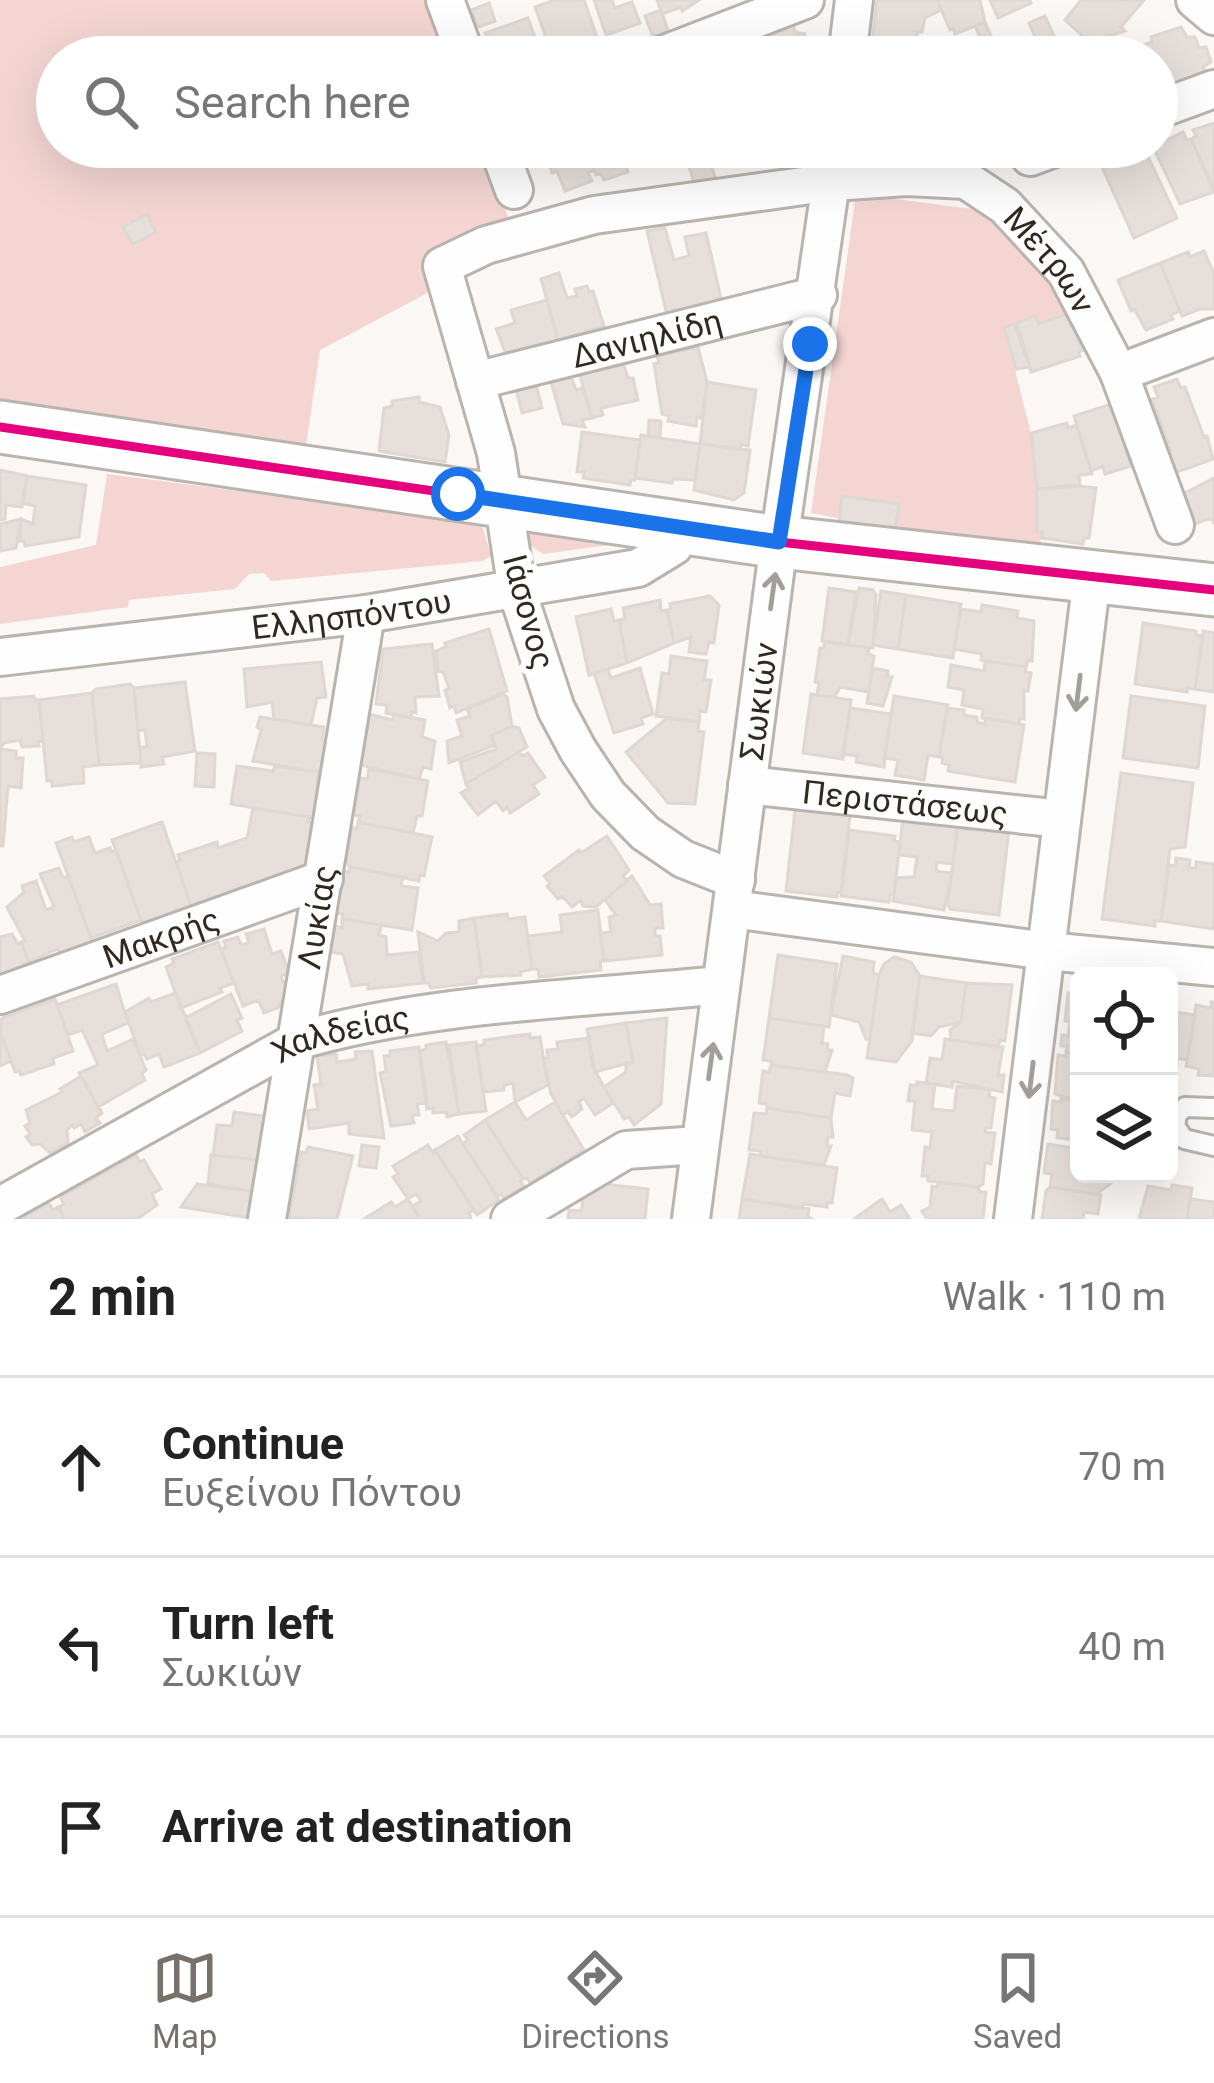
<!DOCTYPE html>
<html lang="en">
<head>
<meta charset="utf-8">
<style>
	:root { --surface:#fff; --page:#f2f2f2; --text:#222; --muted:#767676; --line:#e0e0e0; --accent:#787169 }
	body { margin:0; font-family:Roboto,sans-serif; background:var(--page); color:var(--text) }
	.controls { position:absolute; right:36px; bottom:36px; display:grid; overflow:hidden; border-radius:18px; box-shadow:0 12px 48px #0002 }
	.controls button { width:108px; height:108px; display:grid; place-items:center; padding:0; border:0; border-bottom:3px solid var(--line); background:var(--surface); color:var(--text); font:60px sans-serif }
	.stop { position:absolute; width:36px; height:36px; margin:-27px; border:9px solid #1a73e8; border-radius:50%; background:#fff }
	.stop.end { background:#1a73e8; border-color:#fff; box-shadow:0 3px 12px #0008 }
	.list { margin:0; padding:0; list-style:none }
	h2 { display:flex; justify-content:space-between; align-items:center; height:156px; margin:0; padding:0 48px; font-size:51px }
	h2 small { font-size:39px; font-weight:400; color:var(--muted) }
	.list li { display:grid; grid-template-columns:78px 1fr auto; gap:36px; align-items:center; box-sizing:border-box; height:180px; padding:0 48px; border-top:3px solid var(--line) }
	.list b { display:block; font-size:45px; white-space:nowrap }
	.list p { margin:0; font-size:39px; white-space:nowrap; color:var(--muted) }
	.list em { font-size:39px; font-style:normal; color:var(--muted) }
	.icon { flex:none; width:66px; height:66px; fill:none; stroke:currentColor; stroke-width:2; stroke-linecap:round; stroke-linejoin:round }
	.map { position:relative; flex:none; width:1214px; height:1219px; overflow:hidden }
	.search { position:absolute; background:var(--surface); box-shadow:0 12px 48px #0002; left:36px; right:36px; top:36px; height:132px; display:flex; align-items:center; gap:30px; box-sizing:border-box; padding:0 42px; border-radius:66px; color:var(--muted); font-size:45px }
	.sheet { height:696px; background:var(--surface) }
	nav { display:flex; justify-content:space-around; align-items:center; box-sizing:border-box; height:168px; border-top:3px solid var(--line); background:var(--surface); font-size:33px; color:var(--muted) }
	nav a { display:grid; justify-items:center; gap:6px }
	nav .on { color:var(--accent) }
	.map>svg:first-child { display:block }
	.green { fill:#f4d5d2 }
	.building { fill:#e6dfdc; stroke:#ded7d2; stroke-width:3 }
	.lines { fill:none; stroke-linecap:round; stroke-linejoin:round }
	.lane-casing { stroke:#bab4ae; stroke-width:24 }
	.street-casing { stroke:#bab4ae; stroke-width:42 }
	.secondary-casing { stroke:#bab4ae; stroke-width:57 }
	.lane { stroke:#fefefe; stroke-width:18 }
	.street { stroke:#fefefe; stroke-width:36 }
	.secondary { stroke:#fefefe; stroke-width:51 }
	.bus-1-casing { stroke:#fff; stroke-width:18 }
	.bus-1 { stroke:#e5007d; stroke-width:9 }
	.oneway { stroke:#a29e99 }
	.route { stroke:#1a73e8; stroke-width:15 }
	.labels { text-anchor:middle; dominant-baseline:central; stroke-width:12; stroke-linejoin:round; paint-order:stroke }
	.street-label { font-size:33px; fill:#32291e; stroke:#fff }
</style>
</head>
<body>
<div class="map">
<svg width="1214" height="1219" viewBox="0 0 1214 1219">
	<rect width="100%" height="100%" fill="#faf7f5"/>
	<path class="green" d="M0 0H431L451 57H57V147H483L509 220 425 258 435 289 320 350 305 453 0 404Z
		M856 194 988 211 1045 271 1066 314 1039 324 1034 316 1004 327 1031 433 1042 532 1040 545 895 529 811 513Z
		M107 474 471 521 483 528 491 556 483 561 271 581 264 573 249 574 235 589 129 600 128 607 0 624V567L96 545Z
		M528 526 631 542 543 554 524 541Z"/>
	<path class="building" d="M555 0H584L604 57H553L535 7Z
		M594 0H612L615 8 632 2 640 23 606 35Z
		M657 0H699L682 11 681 7 662 14Z
		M877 0H937L941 10 925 18 922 32H917L914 57H881V53L871 51Z
		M937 0H980L985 22 955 34 953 28 950 30Z
		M990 0H1030L1031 3 998 18Z
		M1081 0H1144L1121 27 1125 31 1095 40 1090 37 1087 40 1065 20Z
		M489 3 495 21 478 27 471 10Z
		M661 10 668 31 653 37 645 16Z
		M1045 16 1058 45 1042 52 1029 23Z
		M528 18 542 57H488L482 40 487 39 485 33Z
		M792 21 795 32 805 34 800 57H735L732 47Z
		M985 22 992 38 982 42 975 26Z
		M1181 27 1187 37H1195L1199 48 1206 47 1211 62 1203 67 1206 77 1159 94 1157 57H1144L1140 46 1152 42 1151 37Z
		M1214 123V189L1191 139 1196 136 1193 130Z
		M1183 132 1187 140 1191 139 1214 192 1180 204 1153 147Z
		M537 147H585L594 170 588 173 592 181 565 191 557 171 552 173 543 149Z
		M585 147H630L635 160 626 164 628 172 604 180 601 174 596 175Z
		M654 147H684L658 157Z
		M763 147H802V153L767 160Z
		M1137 147 1144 148 1177 218 1134 238 1102 167 1108 164 1106 161Z
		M706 152 716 179 694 182 686 158Z
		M147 214 156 232 133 244 123 227Z
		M665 228 674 260 689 256 685 237 706 233 721 298 716 299 717 303 667 315 647 231Z
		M1204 251 1214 274V309H1200L1182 316 1160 263 1188 252 1190 257Z
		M1160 263 1180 311 1171 315 1173 319 1146 330 1134 309 1131 311 1118 280Z
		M559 273 567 298 577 296 575 289 587 286 589 292 593 291 604 326 558 340 541 279Z
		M547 300 558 340 506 354 496 329 515 323 511 310Z
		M1066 314 1084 350 1078 352 1080 356 1031 372 1017 323 1035 316 1039 324Z
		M1015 324 1023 350 1030 367 1016 369 1004 327Z
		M698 347 707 382 702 418 697 417 696 426 668 421 669 416 662 414 654 364 659 363 657 356Z
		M622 360 628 378H633L638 400 601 408 603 415 592 418 579 372Z
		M570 373 576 390 583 388 592 418 582 420 585 427 563 424 550 378Z
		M1177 379 1181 388 1185 387 1204 437 1207 436 1213 459 1174 473 1166 452 1171 450 1152 399 1158 397 1154 387Z
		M707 382 756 390 748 446 741 444 740 449 700 444Z
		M536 384 542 408 522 413 516 389Z
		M419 397V402L440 407 449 435 445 462 379 451 384 408 392 406V401Z
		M1112 404 1131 466 1105 474 1103 466 1091 471 1074 416Z
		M649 420 661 421 660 437H648Z
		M1067 423 1068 428 1076 425 1092 474 1079 475 1080 486 1037 489 1031 433Z
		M582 432 640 440 635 480H631L630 485 583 478 584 472H577Z
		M641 435 700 444 695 480 673 479 672 483 635 478Z
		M700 444 750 450 744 493 734 500 694 490Z
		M0 470 27 476 22 507 6 505 5 519 0 520Z
		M27 476 86 485 79 537 25 546 24 541H20L21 519 33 524 35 506 22 503Z
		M1214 478V524L1212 519 1205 520 1189 526 1179 496Z
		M1071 485 1096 488 1089 538H1084L1083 544 1042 538V532L1037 531V489Z
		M842 496 899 504 895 529 839 521Z
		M21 519 16 548 0 551V524Z
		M829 588 856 592 848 645 822 641Z
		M859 588 873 590 876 595 873 648 848 645Z
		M881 591 906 595 898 649 873 645Z
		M906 595 961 604 953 658 898 649Z
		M710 596 719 605 714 643 709 642 706 654 689 652 691 637 674 643 667 610 671 609 670 604Z
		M660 600 661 611 667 610 674 643 627 663 619 620 625 619 623 608Z
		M982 605 1018 611 1017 618 1034 621 1032 661 1028 660 1026 667 981 660 982 654 954 649 961 609 981 612Z
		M611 609 614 621 619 620 627 663 589 675 576 617Z
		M1143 623 1196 631V635L1203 636 1195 689 1187 688V692L1135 684Z
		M489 629 507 691 456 713 454 706 450 708 445 690 449 688 443 672 438 671 436 651 446 647 445 643Z
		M1203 631 1214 633V692L1195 689Z
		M825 641 869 648 868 654 874 656 869 692 840 687 835 697 817 695 819 683 815 682 820 648H824Z
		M432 644 439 696 415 697 416 713 412 712 411 718 386 713 387 705 376 704 383 649Z
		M671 656 707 661 704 680H711L706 712 700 711 699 722 656 716 662 673 669 674Z
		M985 661 1026 667 1025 672 1031 673 1028 691H1024V719L1020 718 1019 724 982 718 983 709 962 705 964 690 948 687 951 665 984 671Z
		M321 662 326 697 317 698 311 725 274 719 272 702 247 707 244 669Z
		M640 668 653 714 641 718 643 724 614 733 594 673 608 669 611 678Z
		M872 668 888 671 887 677H892L883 706 867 703Z
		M185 682 195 751 162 757 164 764 141 767 140 747H147L145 730 138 731 134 688Z
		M130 684 134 688 141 763 99 765 92 693 96 689Z
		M92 693 99 765 83 767 84 783 52 786V781H47L39 700Z
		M503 694 507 697 512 726 491 736 495 745 449 763 447 741 462 736 457 720 470 716 467 709Z
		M811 694 851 700 843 759 803 753Z
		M34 696 35 700H39L43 741 38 742 39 746 22 747 20 740 4 743 0 749V699Z
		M894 696 948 705 939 757 928 755 924 780 895 775 898 760 884 758Z
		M1131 696 1205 706 1198 768 1123 758Z
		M850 708 891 714 884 767 856 762 857 756 843 754Z
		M947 708 964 710V715L977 717V722L985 724 986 718 1024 725 1015 782 948 771 949 765 942 763 943 758 939 757Z
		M369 714 393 720 394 714 425 720 422 737 435 741 431 769 423 767 419 779 361 765Z
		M260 717 324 727 322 740 327 741 321 769 318 772 253 761 261 730 257 727Z
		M667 718 699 722 698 731 704 732 695 804 668 803 626 752Z
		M512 726 519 728 527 747 466 784 460 762 496 749 491 736Z
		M0 749 16 751V758H23L21 788 8 786 3 846H0Z
		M519 752 523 756 528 753 545 777 533 785 539 794 510 813 507 807 503 811 496 801 478 815 461 793 469 788 466 784Z
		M197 753 215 754 214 787 195 786Z
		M237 766 273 771 275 766 318 772 314 818 231 804Z
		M369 769 428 781 422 816H417L413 833 358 822 360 816 353 815 360 778 367 779Z
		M1121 773 1193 783 1185 847 1170 849 1161 921H1155V926L1102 919Z
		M796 801 851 807 841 893 837 892V897L786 891Z
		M253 808 309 817 308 822 314 824 306 870 198 911 196 905 191 906 176 862 180 860 178 855 217 842 218 848 247 838Z
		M903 817 958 824 953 864 937 862 936 871 952 873 944 910 893 901 896 878 914 877 917 857 899 855Z
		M162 822 191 906 186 908 188 913 148 927 146 922 142 923 112 840Z
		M358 822 432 837 424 876 420 875 419 881 350 867 346 863 352 827 357 829Z
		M973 825 1009 829 999 915 950 909 948 904 957 828 972 830Z
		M849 830 895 836 894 841 900 842 894 895 890 894 889 902 841 896Z
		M607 836 629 870 623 876 627 881 596 907 583 906 581 900 572 907 562 896 558 899 547 886 550 883 544 876 579 850 581 853Z
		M72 837 74 842 89 837 95 853 110 848 111 852 116 850 141 920 91 938 56 843Z
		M1176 858 1190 860 1189 868H1196V862L1214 864V929L1161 921 1169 865 1175 866Z
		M350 867 403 877 401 886 418 888 412 930 342 919 343 914 336 913 342 871 349 872Z
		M59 868 63 878 68 876 93 943 61 957 58 949 29 962 21 942 25 941 7 907 24 892 22 886 36 881 46 910 54 907 40 874Z
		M632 876 650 905 661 904 663 928H655V936H660L662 955 604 961 600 933 611 932 609 917 616 915 605 900Z
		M598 910 604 961H600L601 970 539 977 538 969H532L528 936 562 932 560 915Z
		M507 914 508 919 525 917 532 969 520 972 521 975 482 977 474 918Z
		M474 918 482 977 476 978V983L431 988 428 983H424L418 932 438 941 446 933 459 932V921Z
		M342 919 381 925 379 935 386 937 387 955 418 952 424 983 368 989V984L352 986 343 954 330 952 335 926 342 928Z
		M264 929 272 954 281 951 289 973 281 976 287 993 278 1008 264 1013 258 1000 243 1006 221 949 226 947 224 941 238 937 241 945 249 943 246 934Z
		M12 934 18 944 21 942 29 962 24 964 26 969 0 979V937Z
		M218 942 234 983 220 988 222 992 181 1008 166 967 174 963 172 959Z
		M778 955 837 964 829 1027 769 1018Z
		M843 956 874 962 873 973 879 975 870 1039H866L859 1022 831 1015Z
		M894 957 911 962 920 976 912 1041 896 1062 867 1058 879 975 884 964Z
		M920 976 966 983 961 1022 939 1027 931 1036 912 1033Z
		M966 983 1012 985 1005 1041 1000 1040 998 1047 951 1040 950 1030 961 1022Z
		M116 984 128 1023 102 1034 107 1051 133 1039 146 1070 142 1073 145 1080 98 1107 79 1073 98 1065 82 1030 68 1035 57 1005Z
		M176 993 200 1053 164 1067 159 1054 147 1059 144 1054 140 1055 125 1012 149 998 151 1002Z
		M1068 993 1079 995V1053L1066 1052 1067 1046H1061L1062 1035 1068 1036 1070 1022 1065 1021Z
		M231 994 242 1018 237 1020 242 1031 200 1053 185 1018Z
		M55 999 73 1051 53 1058 54 1064 21 1075 19 1071 15 1072 0 1031 2 1018Z
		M1211 1002H1214V1076L1198 1075 1199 1069 1186 1066 1196 1005 1211 1008Z
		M1169 1011 1195 1015 1187 1060 1177 1058V1066L1169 1064Z
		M667 1018 661 1104 634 1125 629 1117 624 1119 604 1087 626 1072V1063L633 1062 626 1023Z
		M769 1018 824 1026 822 1043 828 1044 827 1050H832L825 1072 771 1065V1061L763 1060Z
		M626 1023 633 1062 595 1072 587 1029Z
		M0 1031 11 1061 0 1066Z
		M530 1034V1038L540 1037 548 1085 515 1102 513 1083 504 1085V1090L483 1092 476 1046 484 1045V1040Z
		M588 1038 593 1067 613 1103 595 1115 584 1098 579 1102 582 1109 572 1117 568 1112 563 1115 551 1094 543 1058H548L547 1050 558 1049 557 1042Z
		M945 1039 1003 1047 998 1075H1004L1002 1092 953 1081 952 1087 926 1083 930 1058 942 1060Z
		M446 1042 459 1114 447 1117 446 1112 433 1113V1108L427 1109 419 1051 426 1049V1045Z
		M476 1042 486 1111 459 1114 449 1045Z
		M419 1047 427 1102 417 1104 419 1115H412L414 1123 391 1126 380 1073 386 1072 384 1056H390V1051Z
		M372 1051 384 1138 349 1134V1123L309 1129 307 1111 318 1109 314 1085 321 1084 317 1056 336 1054 337 1062 356 1059 355 1052Z
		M1066 1052 1079 1053V1101L1055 1094 1058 1055 1066 1056Z
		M771 1065 847 1075 853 1078 850 1096 835 1093 831 1118 767 1108V1104L759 1103 763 1071 769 1072Z
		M81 1076 102 1113 96 1118 100 1123 85 1132 81 1124 74 1128 72 1125 67 1130 68 1143 50 1153 40 1144 32 1145 26 1137 30 1134 25 1126 30 1123 26 1110 62 1092 60 1089Z
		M917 1082 935 1084 932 1109 954 1111 957 1086 990 1090 989 1097 995 1098 991 1128H985V1132L995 1133 991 1164 985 1163 983 1184 978 1187 928 1181V1176H922L925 1147 930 1148 932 1132 912 1130 915 1101H908L910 1085 917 1086Z
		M1061 1099 1079 1101V1140L1057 1138 1058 1130 1051 1129 1053 1101 1061 1102Z
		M515 1102 526 1120 555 1102 584 1150 530 1183 527 1178 523 1179 485 1120Z
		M767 1108 831 1118 833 1137H828L827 1146H831L824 1165 760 1156 761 1151 749 1150 754 1113 766 1114Z
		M234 1112 264 1116 259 1160 213 1155 217 1125 232 1126Z
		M485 1120 523 1179 520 1181 524 1186 504 1199 501 1194 497 1196 463 1144 468 1140 464 1135Z
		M458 1136 499 1200 477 1215 435 1150Z
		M1048 1144 1079 1149V1174H1101L1114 1181 1097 1194 1050 1187 1052 1174 1044 1173Z
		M362 1145 379 1147 376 1168 359 1166Z
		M428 1145 433 1153 435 1150 474 1210 469 1213 471 1219H420L412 1206 421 1201 416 1194 408 1199 393 1177 398 1174 393 1166Z
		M308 1147 353 1156 337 1219 289 1218 301 1152 306 1153Z
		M750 1154 837 1168 832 1203 827 1202V1207L803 1204 802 1209 742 1199Z
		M136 1155 140 1162 144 1160 161 1189 152 1194 157 1205 137 1219H65L58 1207 64 1204 60 1197Z
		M211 1155 259 1160 256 1192 208 1184Z
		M939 1182 978 1187 980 1192H986L983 1219H927L922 1211 930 1207 932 1186 937 1187Z
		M197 1184 256 1192 251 1218 181 1207Z
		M604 1184 648 1189 645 1219H568L569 1210 581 1211 583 1202 578 1198Z
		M1172 1185 1192 1188 1187 1219H1139L1148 1186 1171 1190Z
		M1050 1187 1101 1195 1098 1214 1084 1212 1083 1219H1042L1046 1191Z
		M408 1199 420 1219H364L391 1202 395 1207Z
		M742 1199 809 1209 808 1216 812 1219H739Z
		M882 1199 890 1212 901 1205 910 1219H854Z
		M1190 1199 1214 1202V1219H1187Z
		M49 1203 53 1210 58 1207 65 1219H20Z"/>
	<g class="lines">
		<g class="lane-casing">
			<path id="lane" d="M1214 1108 1185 1107 1177 1114 1175 1126 1184 1139 1214 1146"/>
		</g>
		<g class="street-casing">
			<g id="street">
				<path d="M445 0 466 57"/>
				<path d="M1195 0 1214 16"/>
				<path d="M657 57 805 0"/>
				<path d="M847 57 854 0"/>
				<path d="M1157 110 1214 89"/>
				<path d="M498 147 514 190"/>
				<path d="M1030 157 1057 147"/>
				<path d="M1119 373 1214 337"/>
				<path id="s1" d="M475 381 818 295"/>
				<path id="s2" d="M0 657 366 614 638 568 674 546 686 527"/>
				<path id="s3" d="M747 785 1062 819"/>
				<path id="s4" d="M736 880 683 859 645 833 608 795 578 750 556 709 517 591 496 453 442 266 486 245 594 215 832 182 907 177 966 180 1005 206 1066 272 1119 373 1175 525"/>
				<path d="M732 909 1047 951 1214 967"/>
				<path id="s5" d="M0 995 324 879"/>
				<path id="s6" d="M0 1206 297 1041C430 1002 583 999 721 985"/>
				<path id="s7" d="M267 1219 366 614"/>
				<path d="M510 1219 626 1150 700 1145"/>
				<path id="s8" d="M691 1219 779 542 836 147"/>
				<path d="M1013 1219 1092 577"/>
			</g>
		</g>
		<g class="secondary-casing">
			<path id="secondary" d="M0 427 779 542 1214 590"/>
		</g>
		<use href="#lane" class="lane"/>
		<use href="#street" class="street"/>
		<use href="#secondary" class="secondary"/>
		<g class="bus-1-casing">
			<path id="bus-1" d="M0 427 779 542 1214 590"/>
		</g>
		<use href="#bus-1" class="bus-1"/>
	</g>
	<defs><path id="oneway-shaft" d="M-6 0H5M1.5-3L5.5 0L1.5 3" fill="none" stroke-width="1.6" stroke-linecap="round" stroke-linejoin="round" transform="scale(3)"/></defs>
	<g class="oneway">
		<use href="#oneway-shaft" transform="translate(773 591) rotate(-82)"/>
		<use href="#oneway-shaft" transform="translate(1078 693) rotate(97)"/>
		<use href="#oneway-shaft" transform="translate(711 1061) rotate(-82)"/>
		<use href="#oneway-shaft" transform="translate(1031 1080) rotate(97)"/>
	</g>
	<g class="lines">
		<path class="route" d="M458 494 779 542 810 344"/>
	</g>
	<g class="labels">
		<g class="street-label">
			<text stroke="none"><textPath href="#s4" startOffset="1368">Μέτρων</textPath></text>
			<text stroke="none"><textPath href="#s1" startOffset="177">Δανιηλίδη</textPath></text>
			<text transform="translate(529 612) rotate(75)">Ιάσονος</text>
			<text stroke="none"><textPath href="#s2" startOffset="354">Ελλησπόντου</textPath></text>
			<text stroke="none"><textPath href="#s8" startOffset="522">Σωκιών</textPath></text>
			<text stroke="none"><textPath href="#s3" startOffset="159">Περιστάσεως</textPath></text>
			<text stroke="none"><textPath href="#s7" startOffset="306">Λυκίας</textPath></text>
			<text stroke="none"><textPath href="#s5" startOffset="171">Μακρής</textPath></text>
			<text stroke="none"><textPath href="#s6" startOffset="384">Χαλδείας</textPath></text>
		</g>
	</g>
</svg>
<div class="controls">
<button><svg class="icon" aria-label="locate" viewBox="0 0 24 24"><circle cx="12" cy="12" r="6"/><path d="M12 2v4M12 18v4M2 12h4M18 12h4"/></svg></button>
<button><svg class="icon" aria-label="layers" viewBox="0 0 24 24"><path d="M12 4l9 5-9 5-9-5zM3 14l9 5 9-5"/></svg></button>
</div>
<div class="stop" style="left:458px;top:494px"></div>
<div class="stop end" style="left:810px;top:344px"></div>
<div class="search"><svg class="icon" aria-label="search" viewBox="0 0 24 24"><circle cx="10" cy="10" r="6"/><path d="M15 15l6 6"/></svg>Search here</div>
</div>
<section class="sheet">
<h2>2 min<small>Walk · 110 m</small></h2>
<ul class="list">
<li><svg class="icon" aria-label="ahead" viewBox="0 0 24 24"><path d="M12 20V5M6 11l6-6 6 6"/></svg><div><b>Continue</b><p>Ευξείνου Πόντου</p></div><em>70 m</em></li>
<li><svg class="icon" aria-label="left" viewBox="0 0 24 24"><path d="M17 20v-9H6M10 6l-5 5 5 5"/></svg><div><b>Turn left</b><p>Σωκιών</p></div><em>40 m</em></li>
<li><svg class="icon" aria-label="arrive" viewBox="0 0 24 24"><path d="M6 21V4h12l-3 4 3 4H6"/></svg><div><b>Arrive at destination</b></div></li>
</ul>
</section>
<nav>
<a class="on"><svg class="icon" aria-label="map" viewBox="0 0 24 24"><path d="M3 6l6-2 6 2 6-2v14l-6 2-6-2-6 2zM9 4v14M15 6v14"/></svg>Map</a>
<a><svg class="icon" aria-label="directions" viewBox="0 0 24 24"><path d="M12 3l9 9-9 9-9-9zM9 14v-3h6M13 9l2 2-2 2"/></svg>Directions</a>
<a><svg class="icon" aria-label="saved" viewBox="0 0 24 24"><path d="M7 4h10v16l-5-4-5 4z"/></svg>Saved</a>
</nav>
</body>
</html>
